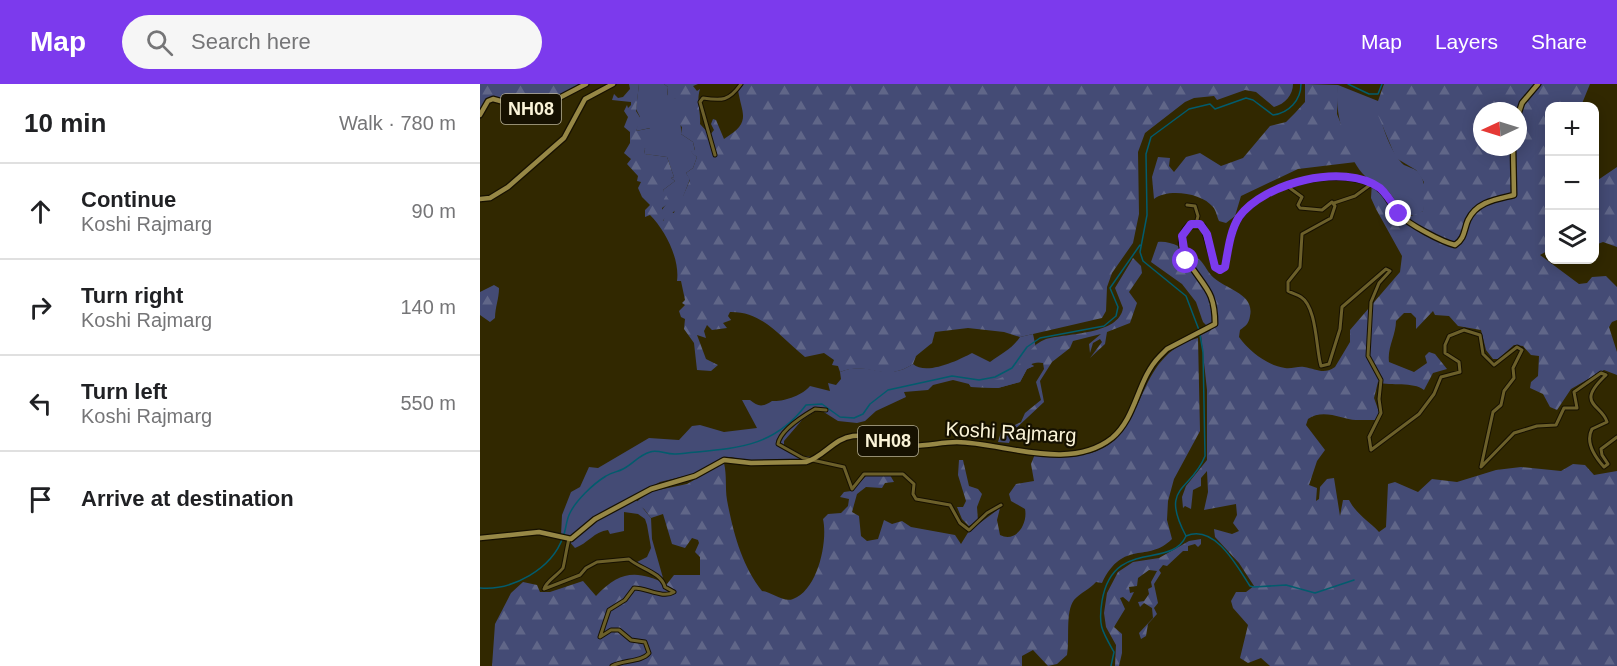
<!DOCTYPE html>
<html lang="en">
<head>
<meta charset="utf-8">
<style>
	:root { --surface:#fff; --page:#f6f6f6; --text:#202124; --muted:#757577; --line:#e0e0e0; --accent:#7c3aed }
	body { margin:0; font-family:Arial,sans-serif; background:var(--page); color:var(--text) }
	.controls { position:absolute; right:18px; top:18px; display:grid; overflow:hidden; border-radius:12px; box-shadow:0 3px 15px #0003 }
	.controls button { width:54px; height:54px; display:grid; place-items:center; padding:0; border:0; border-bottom:2px solid var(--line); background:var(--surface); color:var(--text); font:30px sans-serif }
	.compass { position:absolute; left:993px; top:18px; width:54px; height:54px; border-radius:50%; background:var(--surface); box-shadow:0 3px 15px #0003; rotate:266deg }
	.stop { position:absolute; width:18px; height:18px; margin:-14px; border:4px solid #7c3aed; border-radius:50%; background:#fff }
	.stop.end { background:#7c3aed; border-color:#fff; box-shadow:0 2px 6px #0008 }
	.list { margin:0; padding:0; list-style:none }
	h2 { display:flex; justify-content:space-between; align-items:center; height:78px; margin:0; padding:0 24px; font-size:26px }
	h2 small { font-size:20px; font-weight:400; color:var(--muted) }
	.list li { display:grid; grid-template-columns:39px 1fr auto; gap:18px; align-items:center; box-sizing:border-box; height:96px; padding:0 24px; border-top:2px solid var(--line) }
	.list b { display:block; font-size:22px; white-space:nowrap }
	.list p { margin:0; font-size:20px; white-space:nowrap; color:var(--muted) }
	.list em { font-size:20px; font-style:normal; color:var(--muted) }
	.icon { flex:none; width:33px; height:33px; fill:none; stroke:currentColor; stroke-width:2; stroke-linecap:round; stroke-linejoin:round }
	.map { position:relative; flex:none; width:1137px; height:582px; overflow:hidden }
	header { display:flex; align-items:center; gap:36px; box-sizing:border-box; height:84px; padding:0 30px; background:var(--accent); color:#fff }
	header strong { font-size:28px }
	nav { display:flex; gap:33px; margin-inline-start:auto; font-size:21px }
	.search { width:420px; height:54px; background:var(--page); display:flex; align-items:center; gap:15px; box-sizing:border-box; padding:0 21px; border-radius:33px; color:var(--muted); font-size:22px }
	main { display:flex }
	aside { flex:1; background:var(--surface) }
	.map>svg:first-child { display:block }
	.green { fill:#444b75 }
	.forest { fill:url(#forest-firs); fill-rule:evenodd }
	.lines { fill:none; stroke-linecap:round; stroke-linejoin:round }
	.stream { stroke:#025c6d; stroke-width:1.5 }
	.minor-casing { stroke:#171100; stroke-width:5 }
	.major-casing { stroke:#171100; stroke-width:7 }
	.minor { stroke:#6c602a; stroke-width:3 }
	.major { stroke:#978846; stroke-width:4.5 }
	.route { stroke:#7c3aed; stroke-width:8 }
	.labels { text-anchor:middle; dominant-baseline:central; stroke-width:4.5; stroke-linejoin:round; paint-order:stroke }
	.shield { fill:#161100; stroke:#b6b097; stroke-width:1.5 }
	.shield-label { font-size:18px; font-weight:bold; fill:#fbf4d8 }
	.street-label { font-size:20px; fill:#fbf4d8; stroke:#161100 }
</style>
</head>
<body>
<header>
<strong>Map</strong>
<div class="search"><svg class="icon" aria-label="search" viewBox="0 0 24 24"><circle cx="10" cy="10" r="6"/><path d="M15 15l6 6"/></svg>Search here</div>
<nav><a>Map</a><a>Layers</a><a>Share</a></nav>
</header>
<main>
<aside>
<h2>10 min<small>Walk · 780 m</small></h2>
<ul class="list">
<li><svg class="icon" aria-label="ahead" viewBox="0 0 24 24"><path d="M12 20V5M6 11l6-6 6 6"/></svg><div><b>Continue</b><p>Koshi Rajmarg</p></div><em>90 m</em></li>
<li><svg class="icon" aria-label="right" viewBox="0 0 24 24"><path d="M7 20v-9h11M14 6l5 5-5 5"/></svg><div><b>Turn right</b><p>Koshi Rajmarg</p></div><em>140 m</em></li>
<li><svg class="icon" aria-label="left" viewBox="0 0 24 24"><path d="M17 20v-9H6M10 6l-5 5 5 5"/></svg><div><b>Turn left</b><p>Koshi Rajmarg</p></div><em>550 m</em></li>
<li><svg class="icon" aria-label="arrive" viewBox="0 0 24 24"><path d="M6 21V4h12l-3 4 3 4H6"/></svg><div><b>Arrive at destination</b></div></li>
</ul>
</aside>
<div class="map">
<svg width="1137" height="582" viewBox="0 0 1137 582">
	<defs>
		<pattern id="forest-firs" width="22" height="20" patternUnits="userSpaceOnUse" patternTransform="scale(1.5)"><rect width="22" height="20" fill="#444b75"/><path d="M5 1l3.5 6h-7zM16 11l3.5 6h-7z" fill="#606688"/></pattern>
	</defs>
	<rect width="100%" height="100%" fill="#312800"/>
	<path class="green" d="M159 0H184L188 3 187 11 196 15C196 30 202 38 201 50L213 58 215 67 211 68 217 73 213 84 206 89 210 95 203 113 197 118V125L182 137 181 127 187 119 183 106 195 97 191 94 194 93 187 73 165 70 164 65 170 61V44L156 47 160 33 156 25Z
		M858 1 898 17C898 34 911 70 924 81 928 83 933 84 937 87 947 97 946 114 943 127 922 142 918 114 905 104 899 99 891 98 885 92 867 75 853 25 858 1Z
		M553 250 559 278 551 280 554 282 547 285 540 298 518 304 491 303 489 300 473 296 453 301 448 306 424 308 426 313 396 327 385 337 377 339 358 337 339 325 322 336 304 357V361L324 372 333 373 320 378 274 379 251 373 241 374 221 388 180 398 140 419 90 454 81 451 82 431 91 408 100 403 109 383 118 384 169 354 199 356 212 342 220 341 244 348 277 344 262 316H270C278 323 283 323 292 317 303 318 323 311 330 302L350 307 348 299 356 301 361 295 360 288C389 276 404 299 433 280 446 292 479 276 492 269L510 278C521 270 532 265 540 253Z
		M156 416 171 434 172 455 183 494 155 479 167 473 171 464 167 441 165 435 158 430 144 428V447L130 450 128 446C115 447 107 460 95 464L88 456 96 454 114 438Z"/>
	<path class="forest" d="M0 0H102C86 8 69 22 50 21 34 20 23 12 8 14L0 26Z
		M149 0H159L156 27 161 35 156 47 171 44 170 63 164 65 165 70 187 73 194 93 191 94 195 97 183 106 190 118 182 124 183 137 189 127 194 129 197 116 203 112 210 96 206 89 213 84 217 73 210 68 215 66 213 58 201 50 202 43 197 38 198 34 194 30 196 15 187 14 188 3 184 0H218L213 2 217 7 220 5C216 18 221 28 220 40L230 51 234 46 231 40 233 35 236 36 244 55C272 38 262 31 258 6L262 0H813C813 11 805 20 794 23L776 8 765 6 737 16 734 12 714 14 705 18 665 49 658 68 659 130 653 159 632 189 627 203 626 227 622 234 540 253 524 248 488 244 455 248 452 259 436 272 433 280C402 300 391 276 360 288L358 282 352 281 354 276 344 269 325 273C301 254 283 227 250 228L248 232 251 236 243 239 247 244 232 246 227 241 224 247 226 254 217 251 226 275 238 281 231 287 217 286 214 259 204 245 205 235 201 233 199 227 205 221 202 219 205 216 201 197H197C200 176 186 147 170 131L165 133V126L170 121 162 113 158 104 161 98 157 97 158 92 147 80 151 75 144 69 150 59V48L144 43 148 33 144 27 147 21 148 24 151 21V18L132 16 134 10 138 14 143 13 150 5Z
		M825 0 858 1 857 30 876 78 818 85 761 112 755 132 746 139 739 137C737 133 736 126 733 123 722 109 688 104 674 115L672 93 678 73 690 74 689 82 694 88 706 73 720 69 741 82 763 74 790 42 806 38 815 29 825 18Z
		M904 0H1110L1101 22H1070L1069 166 1060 171 1099 200 1107 199 1112 193 1126 192 1137 203V236L1132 238 1129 243 1137 268V291L1124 286 1091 305 1077 326 1070 323 1063 310 1050 304 1051 298 1058 292 1059 272 1051 271 1043 262 1034 261 1018 275H1013L1006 266 1001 246 978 242 969 232 955 231 953 227 936 245V234L931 229H924L916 237C916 251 907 264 909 278L934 288 947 279 945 272 949 268 955 270 967 285 953 289 944 306C933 297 911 303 898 298L894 314 899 328 897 336C890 336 883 336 876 336 862 335 843 324 828 335L826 341 845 366 837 377 829 401 837 404 836 417 839 415 840 403 847 395 854 394 860 432 863 416H869C877 431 888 436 899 448L906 443 908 400 915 398 938 408 952 395 977 398 1016 386 1041 383 1081 387 1093 380 1105 381 1114 391 1137 387V582H790L781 574 768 579 760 574 768 541 753 524 751 517 756 508H766L774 502 759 479 735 453 734 445 752 450 759 447 753 439 757 431 756 420 724 426 728 408 727 387 721 394V402L713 406 711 425 705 422 703 424 702 413 706 402 727 376V306L721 251 731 246 723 238 716 218 702 200 671 178 678 158C691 156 710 167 720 176 725 181 728 189 734 194 746 205 775 210 770 232 769 239 766 242 760 246L759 253C769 267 788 282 805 284 812 285 818 282 824 283 837 285 843 291 855 283L870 258V246L920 188 922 172 896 125 891 114 892 98C915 108 912 123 931 132L943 127 944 98 936 86 916 74 898 31V17ZM1002 27H1038V63H1002Z
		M1137 83V163L1123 158 1115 161V98Z
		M653 174 661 182 662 189 649 208 657 219 650 239 627 248 625 260 610 274 622 258 620 255 613 259 610 269 609 260 621 250 593 257 590 264 572 278 560 297 564 318 533 347 529 359 518 358 521 348 541 338 545 329 561 316 556 298 564 285 563 279 553 278 551 281 554 282 547 285 540 298 518 304 491 303 489 300C504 298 521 297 533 287 544 277 551 260 566 255 587 249 639 251 643 224L635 204Z
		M14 201 19 204C19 215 15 223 15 234L10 238 0 231V208Z
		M718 254 720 347 694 395 688 417 687 436 692 455C667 480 644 454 622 499L616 498C610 505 600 509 594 516 585 528 590 556 587 571L577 580 568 582 553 566 542 572V582H12L15 540 31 509 43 498 57 501 60 508H70L103 497 116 512C140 486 157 486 187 500L194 491H220V473L215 468 219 459 218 456 212 454 205 464 192 460 183 430 171 434 164 425 155 419 169 408 207 400 244 379C247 392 245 403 247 416 253 448 262 482 282 507 292 508 304 519 313 515 338 506 348 457 343 435L348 430 361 429 368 422 369 415 360 413 364 408 371 407 386 392 410 391 414 398 405 399 402 404 386 403 377 410 372 428 379 432 381 452 387 457 398 455 404 436 412 440 422 437 431 443 475 451 481 460 489 447 520 424 517 436 520 451C536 459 548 440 545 425L531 417 529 410 536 400 554 397 551 380 555 370C574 371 592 374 611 369 670 352 651 272 718 254Z
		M479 376H483L489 402 498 405 502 410 497 423 498 437 489 442 482 435 477 423H483L486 417 478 391Z
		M721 455V460L718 463 715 460 708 462V467H703L687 482 683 481 679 486 681 489 674 500 678 519 674 524 677 530 668 540 666 552 661 555 659 549 673 534 672 524 664 519 660 523 658 518 664 517 669 510 668 505 672 503 671 498 677 487 669 486 658 494 657 502 649 503 650 509 654 508 649 518 643 513 640 514 645 525 634 543 642 550V569L639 582H635L636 561 626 543 624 529 627 509 638 488 653 478 679 474 709 457Z"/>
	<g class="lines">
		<path class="stream" d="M868 0 889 10H898L902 0
			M719 246 706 212 663 177 660 168 667 131 666 70 671 53 709 25 730 20 735 25 766 14 773 16 793 31C809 29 821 16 821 0
			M706 452C679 401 711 408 725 372L723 268 720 251
			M0 504C32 507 72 485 83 453 86 446 86 438 89 431 95 417 113 400 126 392 132 388 138 388 143 385 153 380 159 371 170 368 178 365 187 371 196 370 250 364 291 367 326 321L342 320 360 333 374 334 383 330 390 320 408 306 472 292 499 296 515 293 532 284 547 263 560 254 624 242 636 232 638 223 630 204 660 161
			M631 582 634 568C622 547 618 542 622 517 633 453 691 486 706 452 735 439 758 484 770 502L774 503 806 501 835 509 874 496"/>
		<g class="minor-casing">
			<path id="minor" d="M235 71 220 18 223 14C242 17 249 17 261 0
				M807 102 822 113 818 121 820 124 842 126 852 118 855 122 851 134 822 150 820 183 808 198V207C813 210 817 210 821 213 837 223 836 266 841 282L849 280 860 245 862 223 906 185 910 187 899 199 891 218 888 272 901 296 899 315 901 329 889 353 891 366 939 330 954 310 961 293 980 288 979 278 965 269V261L969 252 984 246 1000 251 1003 270 1014 281 1037 263 1042 266 1033 284 1034 294 1024 307 1021 321 1013 328 1001 383 1034 349 1057 342 1076 341 1084 324H1097L1094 308 1121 289 1126 291C1094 321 1122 320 1127 338L1112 345C1105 358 1115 373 1124 383L1128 380 1122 371 1121 365 1137 353
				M854 119 875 112 890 101
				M707 121 715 122 718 132 716 140
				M346 326 335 325C323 332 300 346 298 360L323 374 364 383 372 405 384 390H423L434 400 433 410 436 415 470 421 480 439 489 446 507 429 521 421
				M89 455C87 462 84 481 83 484 78 491 66 497 64 505L100 491 106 484 117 478 149 475C160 485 181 488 185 503L194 508C183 515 167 504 154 504L145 516 129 526 120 553 131 546H139L151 556 165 558 169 569C162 578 143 576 132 582"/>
		</g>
		<g class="major-casing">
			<path id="major" d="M0 31 8 17 13 15 46 24H60L106 0
				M1038 31 1042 19 1058 0
				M0 115 10 114 28 103 84 54 105 15 133 0
				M0 454 59 448 91 455 115 435 171 405 215 392 244 376 271 379 326 378C344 373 354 354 373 352 390 350 406 358 422 361 440 364 459 358 477 358 525 359 589 388 632 354 657 333 657 295 680 272L687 265 735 240C735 232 734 221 731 213 724 193 686 165 708 142H723L735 183 740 186 745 183C748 167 750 148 759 134 782 99 854 83 892 100 906 106 909 120 919 130 928 140 962 158 975 161 985 155 984 145 988 136 997 117 1018 115 1034 111L1033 63"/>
		</g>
		<use href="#minor" class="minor"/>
		<use href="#major" class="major"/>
	</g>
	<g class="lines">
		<path class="route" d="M706 177 702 152 711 140H720L727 150 735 183 740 186 745 183C748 167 750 147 759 133 783 99 864 78 900 104 908 111 914 122 919 130"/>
	</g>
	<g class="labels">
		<g class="shield">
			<rect x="21" y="10" width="60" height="30" rx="4.5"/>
			<rect x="378" y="342" width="60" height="30" rx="4.5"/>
		</g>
		<g class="shield-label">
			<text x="51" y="25">NH08</text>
			<text x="408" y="357">NH08</text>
		</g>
		<g class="street-label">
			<text transform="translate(531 348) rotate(3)">Koshi Rajmarg</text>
		</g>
	</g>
</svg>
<div class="controls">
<button>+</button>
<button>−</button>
<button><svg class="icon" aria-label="layers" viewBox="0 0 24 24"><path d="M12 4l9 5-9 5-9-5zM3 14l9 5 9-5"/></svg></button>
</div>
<svg class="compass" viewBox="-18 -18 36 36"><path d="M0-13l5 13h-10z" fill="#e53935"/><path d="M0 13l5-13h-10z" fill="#757577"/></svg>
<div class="stop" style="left:706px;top:177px"></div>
<div class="stop end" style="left:919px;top:130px"></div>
</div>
</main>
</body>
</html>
